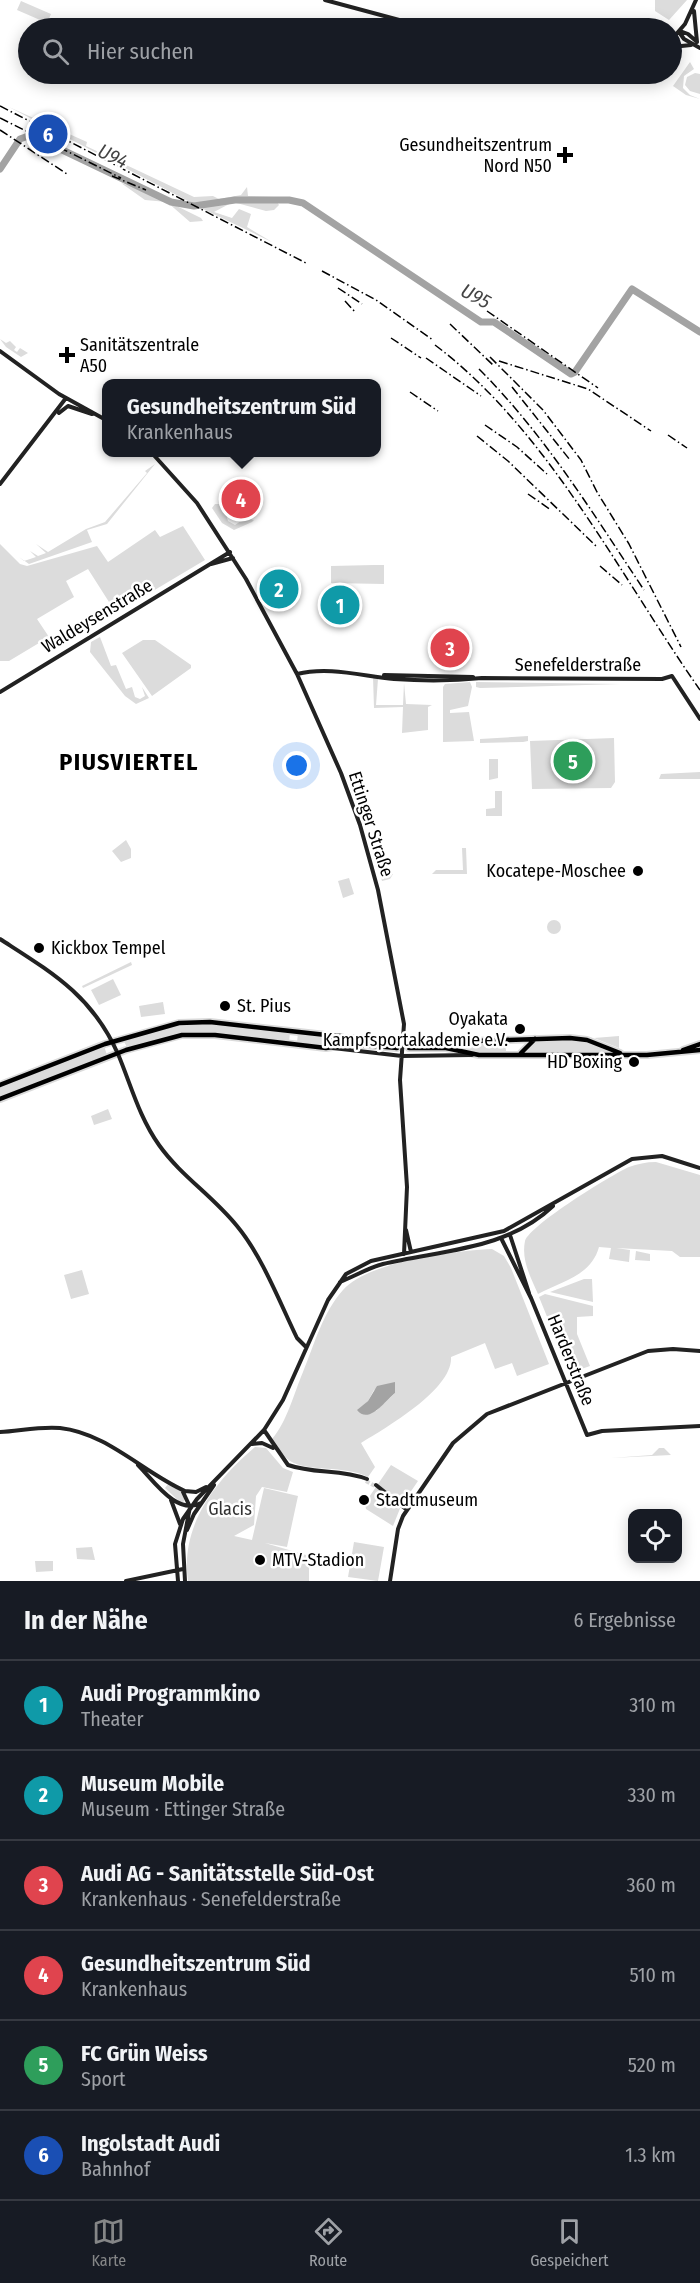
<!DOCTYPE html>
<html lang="de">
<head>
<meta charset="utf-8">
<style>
	:root { --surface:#171b24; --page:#242831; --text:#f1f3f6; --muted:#9ea1a6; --line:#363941; --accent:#858687 }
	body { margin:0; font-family:"Fira Sans Condensed",sans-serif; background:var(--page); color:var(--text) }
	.controls { position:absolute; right:18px; bottom:18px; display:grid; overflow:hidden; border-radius:12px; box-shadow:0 3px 15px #0003 }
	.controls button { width:54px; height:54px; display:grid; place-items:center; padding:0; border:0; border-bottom:2px solid var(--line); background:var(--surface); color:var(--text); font:30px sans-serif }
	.you { position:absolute; left:297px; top:766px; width:21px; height:21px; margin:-15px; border:4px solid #fff; border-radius:50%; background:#1a73e8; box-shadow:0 0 0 9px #1a73e833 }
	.badge { display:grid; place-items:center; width:39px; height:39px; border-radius:50%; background:var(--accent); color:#fff; font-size:20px; font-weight:700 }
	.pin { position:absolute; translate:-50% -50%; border:3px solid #fff; box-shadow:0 2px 6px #0006 }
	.popup { position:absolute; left:102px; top:379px; width:279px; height:78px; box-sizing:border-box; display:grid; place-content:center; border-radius:12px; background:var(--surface); filter:drop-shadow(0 2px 4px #0005); font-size:20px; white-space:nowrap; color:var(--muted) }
	.popup b { font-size:22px; color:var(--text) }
	.popup::after { content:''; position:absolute; left:50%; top:100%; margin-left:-12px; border:12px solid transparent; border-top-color:var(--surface) }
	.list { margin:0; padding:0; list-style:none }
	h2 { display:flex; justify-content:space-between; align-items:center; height:78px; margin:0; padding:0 24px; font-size:26px }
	h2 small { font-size:20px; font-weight:400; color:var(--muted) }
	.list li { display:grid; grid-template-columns:39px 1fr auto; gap:18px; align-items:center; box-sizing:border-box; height:90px; padding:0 24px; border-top:2px solid var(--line) }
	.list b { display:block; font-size:22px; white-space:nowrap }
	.list p { margin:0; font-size:20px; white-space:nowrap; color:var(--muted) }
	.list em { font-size:20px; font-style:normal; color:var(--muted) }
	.icon { flex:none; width:33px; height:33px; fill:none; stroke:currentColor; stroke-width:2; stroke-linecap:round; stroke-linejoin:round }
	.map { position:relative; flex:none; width:700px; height:1581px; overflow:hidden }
	.search { position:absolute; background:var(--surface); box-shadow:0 3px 15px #0003; left:18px; right:18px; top:18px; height:66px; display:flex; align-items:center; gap:15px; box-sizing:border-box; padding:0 21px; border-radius:33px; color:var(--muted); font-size:22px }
	.sheet { height:618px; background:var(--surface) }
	nav { display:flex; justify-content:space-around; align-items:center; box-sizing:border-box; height:84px; border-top:2px solid var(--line); background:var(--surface); font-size:16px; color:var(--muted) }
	nav a { display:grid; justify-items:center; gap:3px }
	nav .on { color:var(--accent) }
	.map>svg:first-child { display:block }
	.green { fill:#dcdcdc; fill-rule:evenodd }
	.water { fill:#a3a3a3 }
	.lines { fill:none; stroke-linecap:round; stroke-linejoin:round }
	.stream { stroke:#a3a3a3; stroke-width:1.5 }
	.river { stroke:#a3a3a3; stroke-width:7 }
	.secondary-tunnel { stroke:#d9d9d9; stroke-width:4; stroke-dasharray:4 2; stroke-linecap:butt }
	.primary-casing { stroke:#dbdbdb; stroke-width:8 }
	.secondary { stroke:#222; stroke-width:4 }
	.primary { stroke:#000; stroke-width:4.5 }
	.rail { stroke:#000; stroke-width:1.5; stroke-dasharray:9 3 1.5 3; stroke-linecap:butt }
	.poi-dot { fill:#000; stroke:#fff; stroke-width:2 }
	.labels { text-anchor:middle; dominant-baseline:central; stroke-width:5; stroke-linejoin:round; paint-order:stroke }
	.poi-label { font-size:18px; fill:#000; stroke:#fff; text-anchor:start }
	.street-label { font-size:18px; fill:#000; stroke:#fff }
	.park-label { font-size:18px; fill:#333; stroke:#fff }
	.water-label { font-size:20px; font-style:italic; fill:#444; stroke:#fff }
	.district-label { font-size:24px; font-weight:bold; letter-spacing:1.5px; fill:#000; stroke:#fff }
</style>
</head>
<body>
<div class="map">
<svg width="700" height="1581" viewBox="0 0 700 1581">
	<rect width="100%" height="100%" fill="#fff"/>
	<path class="green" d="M655 0H687L669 20 655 11Z
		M21 1 51 14 47 23 17 10Z
		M690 62 694 69 684 76 683 88 690 95 700 99 686 95 673 86Z
		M695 73 700 74V94L690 91 685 85 687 77Z
		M9 107 87 142 86 146 194 197 213 196 219 199 241 195 247 187 248 196 274 197 279 205 274 210 266 211 233 202 214 212 232 218 239 209 251 214 247 227 272 242 207 211Z
		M121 183 146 191 201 218 203 221 190 222 167 202 145 200Z
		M0 339 6 343 10 341 16 347 14 350 17 352 20 348 28 353 21 357 6 347Z
		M155 464 107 524 87 530 92 542 29 564 19 557 24 561 36 557 30 551 38 556 46 553 36 544 48 552 86 529 105 522 147 473 145 471Z
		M225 494 229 496 224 507 228 521 235 525 250 515V519L254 520 252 522 234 530 222 523 212 508 215 504H223Z
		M183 526 205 560 116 613 88 569 66 581 74 597 37 619 49 637 9 661H0V544L20 564 27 566 97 546 108 562 155 530 160 537Z
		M374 565H384V584L331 583V566Z
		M100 637 111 666 116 665 126 689 132 687 135 697 140 699 145 696 142 687 149 698 136 704 125 696 90 652 91 642Z
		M143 640H155L191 665V668L152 696 122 653Z
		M373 677 378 679 376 705H403L404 683 406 704 432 705 428 707V730L402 733 403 707 374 708Z
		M470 682 472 687 468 706 450 710V713L469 712 474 741 443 742V687L445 684Z
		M476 682 621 684 480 688 476 687Z
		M528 736V741L523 742 480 743V739Z
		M614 738 615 782 611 788 532 789 530 741Z
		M489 759H498V778L489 780Z
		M700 772V779H659L661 774Z
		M495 791H502V816H486V809L495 808Z
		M126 840 131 849V858L121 862 112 851Z
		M462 848H466L467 874H432L436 870H463Z
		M374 849 380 850 387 862 386 873 393 874 390 879 382 881Z
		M349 878 354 894 343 898 338 881Z
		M547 927a7 7 0 1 1 14 0a7 7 0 1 1-14 0Z
		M131 962 132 965 83 988 82 986Z
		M113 979 121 995 99 1005 91 990Z
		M163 1002 165 1014 141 1017 139 1006Z
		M214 1024 290 1032 289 1043 186 1033 127 1047 123 1040 162 1028Z
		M298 1033 324 1036 344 1043 326 1045 297 1042Z
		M619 1036V1048L594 1038Z
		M569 1039 591 1043 612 1051H526L536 1041Z
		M506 1041V1051L477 1052 458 1048 477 1043Z
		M104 1046 107 1055 0 1097V1087Z
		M108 1109 112 1119 94 1125 91 1116Z
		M656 1162 700 1175V1257H680L672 1251 616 1248 630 1250 629 1262 609 1259 611 1248 599 1247C591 1276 562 1281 538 1294 531 1278 521 1260 525 1241 530 1225 611 1175 629 1167 637 1164 646 1162 656 1162Z
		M492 1249 504 1256 511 1268 549 1364 517 1376 512 1363 495 1369 485 1343 451 1357C453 1389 387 1427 361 1443L375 1467 368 1477C345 1465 306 1472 290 1461 283 1456 277 1446 272 1439 287 1422 294 1393 303 1372 314 1345 323 1312 343 1290 369 1261 454 1251 492 1249ZM392 1383 395 1393 376 1411 358 1410 368 1401 374 1390Z
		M636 1251 650 1254V1261L635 1260Z
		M82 1270 89 1294 71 1299 64 1275Z
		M584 1279H592L593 1302 550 1292Z
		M545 1294 593 1306V1316L577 1317V1334L590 1366 570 1373 539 1297Z
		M255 1447 266 1448 283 1468 293 1472 287 1492 262 1487 256 1496 254 1525 234 1536 252 1540 264 1488 298 1496 287 1547 265 1543 306 1555 309 1557V1581H188C180 1526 215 1481 255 1447Z
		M659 1448H664L671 1455 611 1458 652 1455Z
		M391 1465 418 1481 401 1506 393 1526 366 1509 365 1503Z
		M169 1483 180 1490 185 1499 182 1504 165 1488Z
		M354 1542 384 1547 378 1581 348 1577Z
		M92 1547 95 1560 77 1559 76 1548Z
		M35 1561H53V1571L36 1572Z"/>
	<path class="water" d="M395 1382V1393C385 1401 369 1425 357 1410L368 1401 377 1386Z"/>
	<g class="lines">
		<path class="stream" d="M210 204 235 200H278"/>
		<path class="river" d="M0 169 20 139 31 135 171 202 194 206 235 200H289L303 203 481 322H494L571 374 575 372 632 289 700 332"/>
		<path class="secondary-tunnel" d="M366 1481 375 1486"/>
		<g class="primary-casing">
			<path id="primary" d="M409 1048H446L474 1041 570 1038 587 1040 620 1053
				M446 1048 479 1055H647L700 1050
				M683 1050 700 1044
				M521 1053 535 1039
				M0 1085 105 1044 179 1023 210 1022 326 1035 351 1042
				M0 1099 126 1050 182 1035H215L326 1048 353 1044 397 1048"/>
		</g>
		<path class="secondary" d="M325 0 429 28
			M694 11 697 42
			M680 31 688 34 696 41
			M679 32 684 39 700 48
			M672 39 685 24 696 0
			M672 47 691 45
			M0 351 59 394 106 420
			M59 413 68 406 92 414
			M151 452 197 503 246 579 297 674 341 773 360 825 378 890 404 1024 400 1080 407 1187 404 1254
			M0 484 66 398
			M211 564 233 558
			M297 674C329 666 362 676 394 679 423 681 453 681 482 678L662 679 672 676 700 719
			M384 675 473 677
			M0 692 230 552
			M0 939C51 972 92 995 118 1054 131 1085 139 1117 159 1145 181 1176 213 1196 237 1226 262 1256 280 1303 297 1338L306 1347
			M333 1035 413 1042 469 1041
			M333 1048 402 1056 472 1055
			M406 1230 411 1252
			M510 1235 529 1293
			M502 1240 531 1298 587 1435 602 1431 700 1426
			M340 1282C355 1276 368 1268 383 1264 442 1250 507 1250 553 1206
			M264 1430 288 1465C314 1474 341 1469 367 1479
			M0 1432C19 1431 41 1426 60 1428 107 1433 144 1473 185 1491L196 1492 206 1487
			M252 1444 262 1443 273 1448
			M138 1465C154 1481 177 1516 201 1503
			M376 1485 407 1510
			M183 1492 190 1507 183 1544 185 1581
			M171 1500 180 1524
			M187 1530 194 1514 214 1485
			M126 1581 183 1569
			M178 1581 175 1544 183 1519 197 1499 264 1430 283 1400 328 1300 346 1274 371 1261 504 1231 632 1159 662 1156 700 1168
			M390 1581 398 1529 403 1516 453 1443 487 1414 648 1351 673 1349 700 1351"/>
		<use href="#primary" class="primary"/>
		<path class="rail" d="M0 106 306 263
			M0 118 121 178
			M0 130 67 174
			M112 176 146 190
			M322 271 376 300 433 340
			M338 288 362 304
			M345 301 356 313
			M487 311 598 388
			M450 324 493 365
			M391 338 421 358
			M435 345C548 430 620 576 700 690
			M490 357 543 410 581 460 597 492 629 544 681 647
			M426 358 481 396
			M499 361 588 389 651 431
			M479 369C545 435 592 512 644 590
			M512 387 570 460
			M410 392 438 411
			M485 425 517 447 547 474
			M668 435 687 448
			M477 436 508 461 596 546
			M528 494 551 510
			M600 566 622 585"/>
	</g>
	<g class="poi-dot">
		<path d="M562 146h6v6h6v6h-6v6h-6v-6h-6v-6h6z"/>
		<path d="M64 346h6v6h6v6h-6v6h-6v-6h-6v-6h6z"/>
		<circle cx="638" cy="871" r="6"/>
		<circle cx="39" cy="948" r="6"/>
		<circle cx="225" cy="1006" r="6"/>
		<circle cx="520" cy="1029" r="6"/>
		<circle cx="634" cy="1062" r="6"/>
		<circle cx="364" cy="1500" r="6"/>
		<circle cx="260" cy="1560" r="6"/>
	</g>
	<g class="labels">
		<g class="poi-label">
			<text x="552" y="145" text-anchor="end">Gesundheitszentrum<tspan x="552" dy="21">Nord N50</tspan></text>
			<text x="80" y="345">Sanitätszentrale<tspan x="80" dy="21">A50</tspan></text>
			<text x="626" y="871" text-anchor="end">Kocatepe-Moschee</text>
			<text x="51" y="948">Kickbox Tempel</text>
			<text x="237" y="1006">St. Pius</text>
			<text x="508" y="1019" text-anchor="end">Oyakata<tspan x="508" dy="21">Kampfsportakademie e.V.</tspan></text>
			<text x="622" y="1062" text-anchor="end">HD Boxing</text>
			<text x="376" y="1500">Stadtmuseum</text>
			<text x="272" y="1560">MTV-Stadion</text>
		</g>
		<g class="street-label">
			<text transform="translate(97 616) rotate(-31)">Waldeysenstraße</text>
			<text x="578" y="665">Senefelderstraße</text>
			<text transform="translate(371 824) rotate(72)">Ettinger Straße</text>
			<text transform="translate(571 1360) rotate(68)">Harderstraße</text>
		</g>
		<g class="park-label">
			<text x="230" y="1509">Glacis</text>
		</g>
		<g class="water-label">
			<text transform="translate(113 156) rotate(26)">U94</text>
			<text transform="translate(476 296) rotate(28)">U95</text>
		</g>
		<g class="district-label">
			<text x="129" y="762">PIUSVIERTEL</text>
		</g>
	</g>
</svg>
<div class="controls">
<button><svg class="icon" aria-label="locate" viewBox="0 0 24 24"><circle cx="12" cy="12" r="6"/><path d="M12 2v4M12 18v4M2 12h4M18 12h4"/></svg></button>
</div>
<div class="you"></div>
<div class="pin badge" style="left:340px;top:605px;background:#0f9aa8">1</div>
<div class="pin badge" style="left:279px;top:589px;background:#0f9aa8">2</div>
<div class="pin badge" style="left:450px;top:648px;background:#e0444e">3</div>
<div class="pin badge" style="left:241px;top:499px;background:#e0444e">4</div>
<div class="popup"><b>Gesundheitszentrum Süd</b>Krankenhaus</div>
<div class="pin badge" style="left:573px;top:761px;background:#2e9e5b">5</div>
<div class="pin badge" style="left:48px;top:134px;background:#1a4fb4">6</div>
<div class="search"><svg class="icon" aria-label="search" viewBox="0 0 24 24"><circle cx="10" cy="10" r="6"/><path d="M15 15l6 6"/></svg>Hier suchen</div>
</div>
<section class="sheet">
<h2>In der Nähe<small>6 Ergebnisse</small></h2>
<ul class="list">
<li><span class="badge" style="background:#0f9aa8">1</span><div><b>Audi Programmkino</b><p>Theater</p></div><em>310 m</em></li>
<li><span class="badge" style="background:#0f9aa8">2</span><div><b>Museum Mobile</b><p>Museum · Ettinger Straße</p></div><em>330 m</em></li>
<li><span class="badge" style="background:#e0444e">3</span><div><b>Audi AG - Sanitätsstelle Süd-Ost</b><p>Krankenhaus · Senefelderstraße</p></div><em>360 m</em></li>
<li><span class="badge" style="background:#e0444e">4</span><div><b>Gesundheitszentrum Süd</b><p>Krankenhaus</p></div><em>510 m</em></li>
<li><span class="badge" style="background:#2e9e5b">5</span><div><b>FC Grün Weiss</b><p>Sport</p></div><em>520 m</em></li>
<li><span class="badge" style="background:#1a4fb4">6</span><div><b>Ingolstadt Audi</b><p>Bahnhof</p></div><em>1.3 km</em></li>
</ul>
</section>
<nav>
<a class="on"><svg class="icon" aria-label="map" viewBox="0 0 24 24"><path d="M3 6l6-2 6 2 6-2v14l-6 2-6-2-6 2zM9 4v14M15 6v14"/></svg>Karte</a>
<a><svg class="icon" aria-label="directions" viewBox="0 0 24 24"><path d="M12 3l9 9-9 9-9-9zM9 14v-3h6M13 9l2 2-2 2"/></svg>Route</a>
<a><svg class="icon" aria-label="saved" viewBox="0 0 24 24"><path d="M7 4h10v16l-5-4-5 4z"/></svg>Gespeichert</a>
</nav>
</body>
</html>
